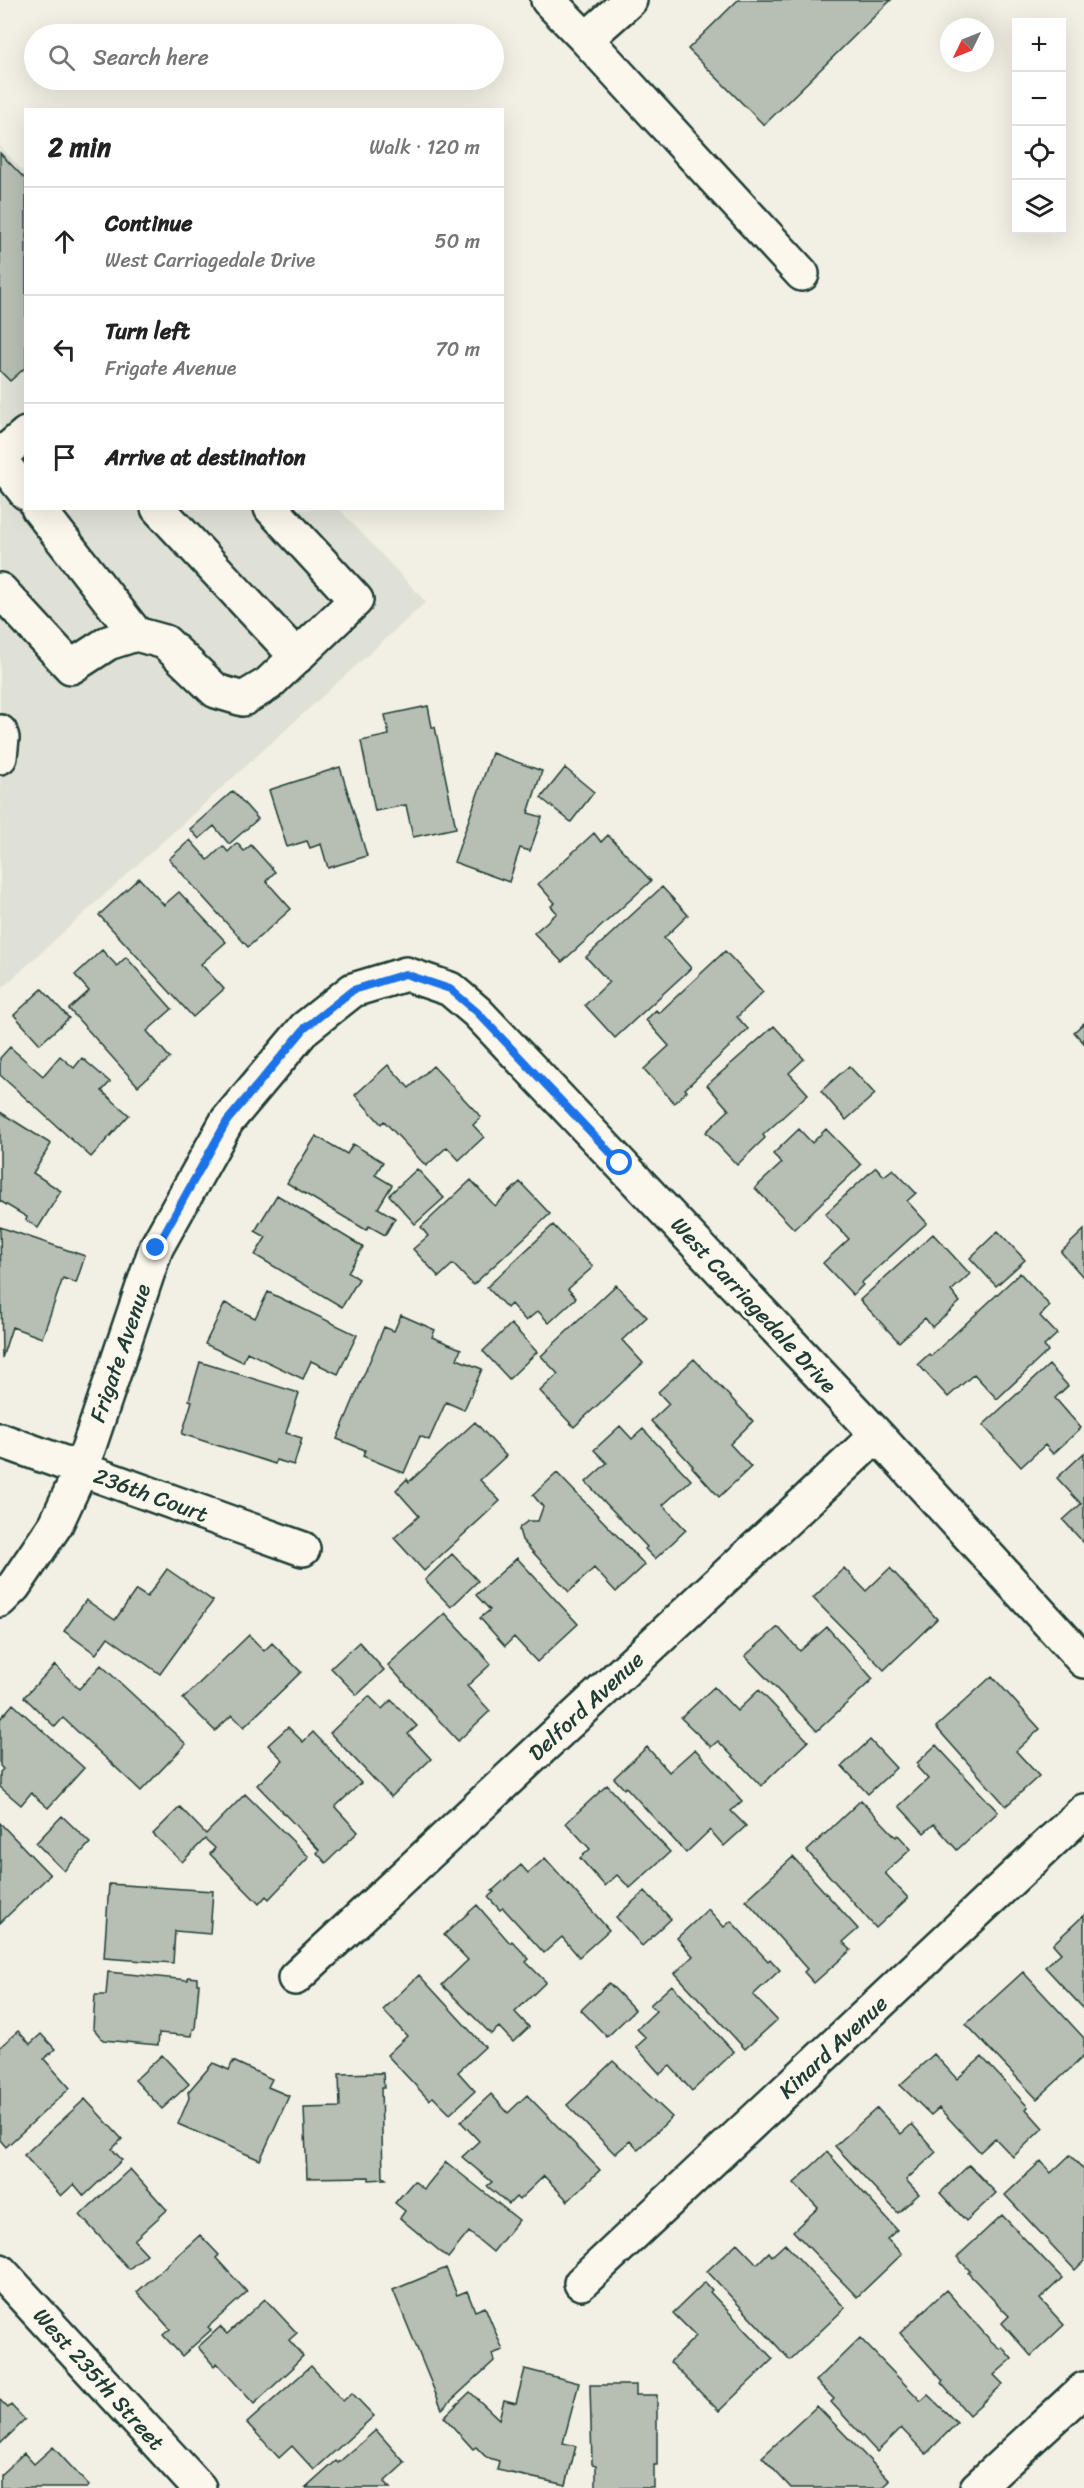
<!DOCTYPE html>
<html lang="en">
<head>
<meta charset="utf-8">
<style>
	:root { --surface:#fff; --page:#f2f2f2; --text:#222; --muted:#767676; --line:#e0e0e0 }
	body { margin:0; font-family:Sriracha,sans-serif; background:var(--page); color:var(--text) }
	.controls { position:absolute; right:18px; top:18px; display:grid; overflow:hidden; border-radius:0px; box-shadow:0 6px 24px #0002 }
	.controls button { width:54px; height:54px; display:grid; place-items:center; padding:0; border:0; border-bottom:2px solid var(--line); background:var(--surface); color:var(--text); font:30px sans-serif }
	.compass { position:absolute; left:940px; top:18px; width:54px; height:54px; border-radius:50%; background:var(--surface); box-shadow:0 6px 24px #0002; rotate:227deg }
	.stop { position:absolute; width:18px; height:18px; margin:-14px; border:4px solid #1a73e8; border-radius:50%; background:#fff }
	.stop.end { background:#1a73e8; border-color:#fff; box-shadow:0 2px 6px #0008 }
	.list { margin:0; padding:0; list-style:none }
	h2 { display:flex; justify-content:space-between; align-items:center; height:78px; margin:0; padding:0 24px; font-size:26px }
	h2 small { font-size:20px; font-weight:400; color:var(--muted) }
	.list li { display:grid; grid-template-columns:39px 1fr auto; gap:18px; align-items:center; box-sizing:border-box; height:108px; padding:0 24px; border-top:2px solid var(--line) }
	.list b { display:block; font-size:22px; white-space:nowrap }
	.list p { margin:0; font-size:20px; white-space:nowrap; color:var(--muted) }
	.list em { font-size:20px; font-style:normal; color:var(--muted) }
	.icon { flex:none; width:33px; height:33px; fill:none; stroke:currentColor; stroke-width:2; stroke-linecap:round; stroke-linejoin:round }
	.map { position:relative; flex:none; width:1084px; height:2488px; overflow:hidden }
	.search { position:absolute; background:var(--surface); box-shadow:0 6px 24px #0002; left:24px; top:24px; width:480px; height:66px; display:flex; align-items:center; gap:15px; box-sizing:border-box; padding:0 21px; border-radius:33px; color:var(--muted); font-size:22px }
	.panel { position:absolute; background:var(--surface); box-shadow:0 6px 24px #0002; left:24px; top:108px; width:480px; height:402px; border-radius:0px }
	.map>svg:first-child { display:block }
	.built { fill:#e0e1d6 }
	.building { fill:#b7beb3; stroke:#1f3d34; stroke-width:1.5 }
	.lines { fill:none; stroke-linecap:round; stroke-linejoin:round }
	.minor-casing { stroke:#1f3d34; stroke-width:38 }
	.minor { stroke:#fbf7ec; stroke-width:33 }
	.route { stroke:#1a73e8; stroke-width:8 }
	.labels { text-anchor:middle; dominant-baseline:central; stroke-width:6; stroke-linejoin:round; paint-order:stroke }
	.street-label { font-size:22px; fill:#1f3d34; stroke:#fbf7ec }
</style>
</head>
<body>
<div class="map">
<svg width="1084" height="2488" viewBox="0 0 1084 2488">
	<rect width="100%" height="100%" fill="#f2f0e5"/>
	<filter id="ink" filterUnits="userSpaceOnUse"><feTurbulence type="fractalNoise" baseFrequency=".0167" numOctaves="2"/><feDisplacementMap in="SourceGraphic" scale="12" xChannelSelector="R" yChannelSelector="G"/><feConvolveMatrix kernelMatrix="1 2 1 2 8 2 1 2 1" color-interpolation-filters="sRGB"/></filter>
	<g filter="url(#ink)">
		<path class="built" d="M0 146 25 173 26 508 339 509 426 602 0 990Z"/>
		<path class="building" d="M738 0H891L764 125 688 49Z
			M0 153 26 180V367L10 381 0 371Z
			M428 706 432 727H435L456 828 413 837 406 805 375 811 361 741 389 735 385 715Z
			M492 753 542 771 528 813 542 817 530 851 520 848 509 882 454 862Z
			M340 767 367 856 328 868 321 844 310 848 307 841 287 847 269 790Z
			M565 768 594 792 571 822 541 798Z
			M233 791 258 819 229 844 214 826 199 839 190 829Z
			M594 833 601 842 608 835 651 881 562 962 534 933 557 913 551 906 555 903 538 884Z
			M190 840 208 860 223 846 228 852 237 843 244 851 251 845 275 872 266 881 291 909 248 947 169 859Z
			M139 878 164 905 179 892 226 942 201 964 224 989 193 1017 99 915Z
			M662 887 688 915 664 938 691 968 615 1038 585 1005 609 982 586 957Z
			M102 950 117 966 126 957 172 1009 147 1031 170 1058 138 1086 69 1009 89 991 75 975Z
			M725 951 763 992 737 1017 748 1029 685 1089 687 1091 674 1103 644 1069 669 1046 646 1020 656 1010 659 1013Z
			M42 989 69 1018 40 1044 14 1015Z
			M1084 1023V1043L1074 1032Z
			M774 1026 804 1059 789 1073 808 1094 763 1135 765 1138 737 1165 706 1132 729 1110 707 1085Z
			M10 1047 43 1076 60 1056 74 1068 82 1058 110 1082 102 1091 129 1115 91 1157 0 1075V1058Z
			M388 1065 409 1088 433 1066 481 1117 473 1125 484 1137 459 1160 447 1147 426 1166 384 1121 381 1124 355 1095Z
			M849 1066 875 1094 846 1120 821 1091Z
			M0 1112 51 1144 33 1173 61 1191 38 1228 26 1220 27 1217 0 1201Z
			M799 1129 812 1143 826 1129 861 1165 794 1229 755 1188 782 1163 773 1154Z
			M316 1136 347 1154 353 1144 383 1162 375 1175 392 1185 378 1208 395 1218 385 1235 369 1226 366 1230 287 1183Z
			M876 1167 884 1176 893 1169 916 1193 907 1201 927 1223 861 1283 863 1285 853 1295 823 1263 849 1239 825 1214Z
			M417 1169 444 1198 415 1224 389 1195Z
			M471 1180 495 1206 520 1182 550 1214 473 1285 453 1264 439 1277 413 1249 428 1236 421 1227Z
			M277 1195 363 1247 348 1272 359 1279 342 1307 255 1255 266 1237 255 1231Z
			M553 1225 593 1267 568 1289 576 1298 549 1323 538 1311 526 1321 511 1304 507 1308 487 1287Z
			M0 1227 85 1256 76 1283 63 1278 42 1338 12 1327 2 1358Z
			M1084 1230V1278L1061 1252Z
			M998 1231 1025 1260 996 1286 970 1258Z
			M933 1234 970 1274 951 1291 960 1302 932 1327 925 1318 899 1342 860 1300Z
			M1020 1273 1050 1306 1040 1316 1057 1334 1044 1346 1048 1351 997 1399 974 1374 948 1397 918 1364 929 1354 931 1356Z
			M616 1285 647 1317 622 1340 643 1363 574 1427 540 1391 558 1374 541 1356Z
			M268 1292 357 1335 338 1374 311 1361 303 1379 247 1352 243 1362 205 1344 225 1303 255 1318Z
			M401 1315 435 1330 432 1337 461 1349 457 1359 482 1369 464 1410 446 1402 429 1440 420 1436 404 1473 363 1456 365 1450 337 1439 384 1327 394 1331Z
			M511 1324 537 1352 509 1379 483 1351Z
			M694 1359 753 1421 730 1444 751 1467 719 1497 692 1467 693 1466 651 1421 669 1404 658 1392Z
			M200 1362 299 1393 286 1433 302 1438 294 1465 276 1460 275 1464 182 1434 192 1401 189 1400Z
			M1049 1365 1068 1386 1055 1398 1081 1428 1053 1454 1045 1445 1021 1467 983 1425Z
			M475 1422 506 1456 480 1480 500 1501 424 1571 394 1538 419 1516 396 1490 407 1479 409 1482Z
			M620 1426 632 1439 643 1429 691 1480 663 1505 686 1530 655 1559 645 1549 647 1547 586 1482 607 1463 594 1450Z
			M1084 1453V1543L1063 1520 1081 1504 1057 1478Z
			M557 1473 645 1565 616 1592 594 1568 569 1592 522 1540 519 1530 520 1527 528 1521H538L543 1507 533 1495Z
			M452 1554 478 1581 451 1607 425 1580Z
			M517 1558 578 1624 537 1662 514 1637 505 1646 480 1618 490 1610 476 1595Z
			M844 1568 866 1591 890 1568 937 1619 884 1670 813 1598Z
			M167 1569 213 1601 160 1674 108 1637 96 1654 64 1631 86 1600 115 1620 136 1590 147 1597Z
			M445 1613 491 1664 467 1686 490 1711 458 1741 388 1665Z
			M778 1627 800 1651 827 1627 873 1679 817 1731 745 1656Z
			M249 1635 264 1651 272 1643 301 1672 244 1727 232 1715 215 1731 183 1699Z
			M359 1642 384 1670 357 1695 331 1668Z
			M55 1665 79 1689 101 1665 186 1744 141 1791 63 1718 55 1727 24 1697Z
			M992 1676 1040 1729 1016 1751 1039 1776 1006 1806 936 1727Z
			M714 1687 737 1711 759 1690 808 1741 761 1786 718 1741 711 1747 681 1718Z
			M369 1696 382 1709 391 1700 417 1726 408 1734 431 1759 391 1797 330 1733Z
			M13 1704 84 1768 48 1808 31 1793 21 1805 0 1787V1772L3 1769 0 1766V1719Z
			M288 1727 303 1742 313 1732 361 1783 335 1807 358 1832 326 1863 317 1853 319 1850 257 1785 283 1760 268 1745Z
			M870 1740 896 1768 868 1794 842 1766Z
			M936 1745 998 1812 957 1850 934 1824 924 1833 899 1806 928 1779 917 1767 919 1765 917 1763Z
			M647 1747 669 1772 695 1749 742 1801 731 1811 746 1826 724 1846 710 1830 686 1853 626 1787 624 1789 614 1778Z
			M607 1785 670 1852 630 1888 617 1875 605 1886 580 1858 590 1849 566 1823Z
			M245 1794 309 1857 269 1899 266 1896 259 1904 210 1854 215 1848 205 1839 182 1862 153 1834 180 1807 206 1834Z
			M861 1800 896 1837 898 1835 911 1849 885 1873 908 1898 876 1928 807 1851Z
			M62 1816 90 1843 64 1871 36 1843Z
			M0 1823 50 1875 0 1923Z
			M793 1857 858 1929 843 1942 851 1950 814 1983 804 1972 807 1969 746 1900Z
			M545 1858 609 1930 579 1957 562 1937 544 1953 503 1908 500 1910 488 1897 494 1892 492 1891 521 1865 528 1873Z
			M109 1884 213 1891 210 1934 175 1931 173 1963 104 1958Z
			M645 1891 671 1919 642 1946 616 1917Z
			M477 1905 510 1943 512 1941 529 1959 526 1962 546 1982 515 2012 529 2027 513 2042 499 2027 491 2034 442 1985 468 1960 444 1935Z
			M708 1909 724 1927 731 1921 768 1961 770 1959 780 1970 753 1995 777 2020 745 2049 675 1973 693 1956 677 1938Z
			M1084 1915V2009L1045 1967 1061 1953 1053 1944Z
			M108 1972 188 1980V1977L197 1978V1984H199L195 2029H193L192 2036 159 2033 158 2045 103 2040 93 2028 95 1995H106Z
			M1023 1972 1084 2038V2056L1037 2099 966 2024Z
			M419 1975 485 2047 458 2072 475 2091 450 2114 433 2097 429 2100 387 2055 407 2036 383 2010Z
			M609 1983 635 2010 607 2037 581 2010Z
			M672 1985 734 2052 692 2091 670 2066 660 2074 636 2047 646 2038 637 2029 656 2011 650 2005Z
			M18 2031 30 2044 41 2034 55 2049 44 2059 70 2088 6 2147 0 2140V2047Z
			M934 2054 957 2079 982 2057 1028 2107 1026 2109 1043 2128 1013 2157 995 2138 980 2152 939 2108 931 2115 900 2085Z
			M162 2055 189 2084 162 2109 135 2080Z
			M233 2061 272 2079 268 2087 289 2096 260 2160 178 2124 189 2098 188 2092 213 2063 229 2070Z
			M613 2061 672 2117 638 2150 630 2141 615 2154 567 2105Z
			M383 2073 384 2088H381L383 2177 386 2179 369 2180V2177L307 2178 304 2108 340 2107 339 2074Z
			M491 2094 508 2113 527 2095 600 2170 568 2201 544 2176 519 2200 516 2197 509 2204 487 2186 492 2182 462 2157 479 2141 461 2122Z
			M85 2099 122 2139 112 2149 122 2160 84 2196 74 2184 61 2196 24 2155Z
			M877 2108 901 2134 912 2124 936 2152 906 2180 919 2194 898 2213 835 2146Z
			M827 2152 897 2230 887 2239 902 2254 857 2297 793 2231 818 2208 794 2183Z
			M1070 2155 1084 2170V2261L1075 2270 1005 2195 1041 2161 1051 2173Z
			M446 2162 519 2220 493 2252 469 2232 448 2258 400 2218 405 2211 395 2203 414 2181 424 2189Z
			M969 2165 996 2193 966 2221 940 2193Z
			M130 2169 167 2210 134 2240 147 2254 129 2269 80 2215Z
			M1002 2215 1062 2278 1040 2299 1064 2325 1031 2356 1002 2323 1009 2316 968 2273 970 2271 957 2257Z
			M200 2235 219 2255 216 2258 247 2292 208 2327 211 2330 182 2356 163 2335 170 2329 137 2292Z
			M737 2243 757 2264 769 2252 772 2256 785 2244 845 2308 790 2360 707 2271Z
			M446 2268 457 2295 467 2291 475 2311 485 2307 503 2350 492 2354 494 2361 442 2409 393 2290Z
			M705 2282 712 2290 710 2292 773 2359 719 2411 670 2362 696 2336 673 2313Z
			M946 2290 991 2341 1000 2349 1002 2347 1012 2359 994 2375 1003 2384 969 2415 941 2383 943 2381 900 2333Z
			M265 2299 297 2333 289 2340 303 2356 293 2366 294 2367 254 2404 217 2363 214 2366 198 2347 220 2327 227 2334Z
			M860 2338 921 2401 928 2395 957 2423 926 2454 901 2428 877 2452 831 2402 834 2399 816 2381Z
			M311 2366 343 2401 352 2393 374 2416 314 2470 292 2446 279 2458 247 2423Z
			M525 2369 579 2383 563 2443 576 2446 566 2485 497 2470 499 2461 486 2457 476 2447 473 2449 444 2417 470 2392 499 2419 504 2400 516 2403Z
			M590 2385H636V2395H657V2465H654V2488H596V2465L592 2464Z
			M0 2400 8 2408 11 2405 25 2420 0 2444Z
			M817 2406 890 2481 882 2488H791L762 2457Z
			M376 2430 405 2463 384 2482 390 2488H306L336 2461 338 2463Z
			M53 2447 89 2486 87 2488H0V2475L24 2453 34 2464Z"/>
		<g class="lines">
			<g class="minor-casing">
				<path id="minor" d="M548 0 586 39 630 0
					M586 39 802 274
					M0 456 26 434
					M0 460 26 493
					M38 508 136 634
					M158 508 297 657
					M0 590 71 667 108 643 136 634 165 642 216 691 243 699 268 684 356 600 271 508
					M0 732 2 738 0 757
					M0 1440 303 1549
					M0 1600 14 1586 56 1524 81 1470 156 1248 227 1121 305 1028 353 990 406 974 450 989 477 1012 877 1435 1084 1661
					M295 1978 877 1435
					M0 2271 199 2488
					M581 2283 1084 1811
					M977 2488 1084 2389"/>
			</g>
			<use href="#minor" class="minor"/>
		</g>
	</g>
	<g class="lines" filter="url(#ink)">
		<path class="route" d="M156 1248 227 1121 305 1028 353 990 405 974 450 989 477 1012 620 1163"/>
	</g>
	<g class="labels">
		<g class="street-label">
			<text transform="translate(754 1305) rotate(47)">West Carriagedale Drive</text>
			<text transform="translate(120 1353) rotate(-71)">Frigate Avenue</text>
			<text transform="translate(151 1495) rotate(20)">236th Court</text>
			<text transform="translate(586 1706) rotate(-43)">Delford Avenue</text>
			<text transform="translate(833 2047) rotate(-43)">Kinard Avenue</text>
			<text transform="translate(99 2379) rotate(48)">West 235th Street</text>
		</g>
	</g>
</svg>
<div class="controls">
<button>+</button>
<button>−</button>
<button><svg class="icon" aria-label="locate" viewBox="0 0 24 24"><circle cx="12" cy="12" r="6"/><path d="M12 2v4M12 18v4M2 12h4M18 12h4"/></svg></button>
<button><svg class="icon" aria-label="layers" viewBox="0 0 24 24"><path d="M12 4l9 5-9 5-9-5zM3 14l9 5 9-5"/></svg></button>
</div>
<svg class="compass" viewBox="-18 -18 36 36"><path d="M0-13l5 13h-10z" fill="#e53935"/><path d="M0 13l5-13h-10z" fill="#767676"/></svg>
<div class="stop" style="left:620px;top:1163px"></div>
<div class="stop end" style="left:156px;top:1248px"></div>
<div class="search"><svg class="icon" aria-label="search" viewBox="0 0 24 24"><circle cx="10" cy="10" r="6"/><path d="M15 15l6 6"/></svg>Search here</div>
<section class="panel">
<h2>2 min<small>Walk · 120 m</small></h2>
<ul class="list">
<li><svg class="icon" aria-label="ahead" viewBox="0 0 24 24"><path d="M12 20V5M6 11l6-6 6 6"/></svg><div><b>Continue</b><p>West Carriagedale Drive</p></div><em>50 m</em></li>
<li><svg class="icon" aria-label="left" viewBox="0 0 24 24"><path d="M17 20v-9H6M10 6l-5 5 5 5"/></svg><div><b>Turn left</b><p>Frigate Avenue</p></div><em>70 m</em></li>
<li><svg class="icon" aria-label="arrive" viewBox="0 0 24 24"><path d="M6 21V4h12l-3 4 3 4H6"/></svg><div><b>Arrive at destination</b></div></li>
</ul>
</section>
</div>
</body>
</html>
